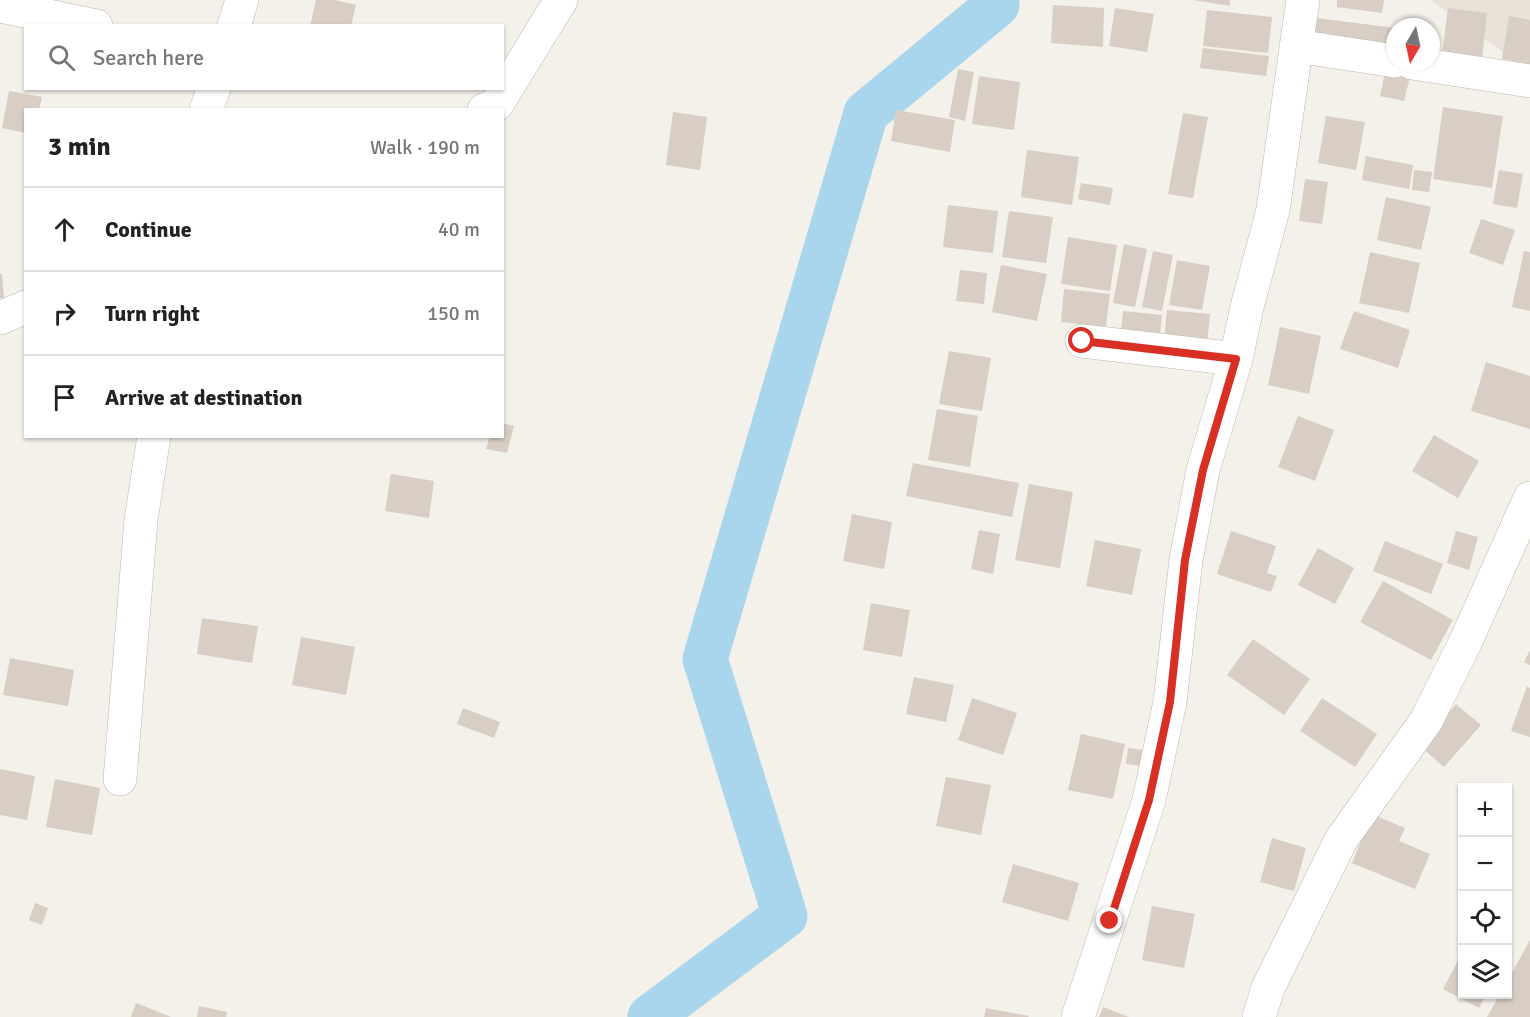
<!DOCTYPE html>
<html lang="en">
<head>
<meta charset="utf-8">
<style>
	:root { --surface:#fff; --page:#f6f6f6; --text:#222; --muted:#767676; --line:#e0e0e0 }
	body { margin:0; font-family:Signika,sans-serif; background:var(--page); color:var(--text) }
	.controls { position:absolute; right:18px; bottom:18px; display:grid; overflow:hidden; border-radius:0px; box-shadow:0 2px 4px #0004 }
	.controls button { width:54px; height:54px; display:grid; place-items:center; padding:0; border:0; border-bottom:2px solid var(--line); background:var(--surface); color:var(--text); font:30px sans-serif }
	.compass { position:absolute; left:1386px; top:18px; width:54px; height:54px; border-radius:50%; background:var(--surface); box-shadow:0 2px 4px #0004; rotate:189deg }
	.stop { position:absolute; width:18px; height:18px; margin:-14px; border:4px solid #d93025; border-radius:50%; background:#fff }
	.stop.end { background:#d93025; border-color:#fff; box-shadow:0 2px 6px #0008 }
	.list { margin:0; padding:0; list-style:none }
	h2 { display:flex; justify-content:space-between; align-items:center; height:78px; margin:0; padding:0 24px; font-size:26px }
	h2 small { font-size:20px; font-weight:400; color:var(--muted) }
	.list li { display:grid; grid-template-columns:39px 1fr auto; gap:18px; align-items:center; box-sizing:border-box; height:84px; padding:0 24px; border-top:2px solid var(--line) }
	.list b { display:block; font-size:22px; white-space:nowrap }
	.list em { font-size:20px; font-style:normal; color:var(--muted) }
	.icon { flex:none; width:33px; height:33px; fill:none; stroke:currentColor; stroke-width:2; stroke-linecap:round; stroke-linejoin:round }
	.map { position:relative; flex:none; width:1530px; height:1017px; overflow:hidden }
	.search { position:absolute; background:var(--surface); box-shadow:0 2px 4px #0004; left:24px; top:24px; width:480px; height:66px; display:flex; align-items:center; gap:15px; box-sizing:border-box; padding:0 21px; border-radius:0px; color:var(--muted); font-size:22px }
	.panel { position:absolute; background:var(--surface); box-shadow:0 2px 4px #0004; left:24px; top:108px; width:480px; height:330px; border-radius:0px }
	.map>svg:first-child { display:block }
	.residential { fill:#e8e2d9 }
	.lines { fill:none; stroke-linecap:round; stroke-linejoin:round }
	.river { stroke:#aad6ed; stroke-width:45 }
	.building { fill:#d8cec3 }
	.minor-casing { stroke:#bfb7ad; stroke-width:34 }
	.minor { stroke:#fff; stroke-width:33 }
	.route { stroke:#d93025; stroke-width:8 }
</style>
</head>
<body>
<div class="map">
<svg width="1530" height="1017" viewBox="0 0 1530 1017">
	<rect width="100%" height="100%" fill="#f4f0ea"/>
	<path class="residential" d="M1430 0H1530V72Z"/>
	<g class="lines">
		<path class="river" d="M650 1017 785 916 705 659 866 113 997 5 996 0"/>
	</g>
	<path class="building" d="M316 0H335L356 5 351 26H310Z
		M1193 0H1230V6Z
		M1337 0H1384L1382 13 1337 7Z
		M1053 5 1104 8 1103 47 1051 43Z
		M1115 8 1154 14 1147 52 1109 46Z
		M1448 8 1487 13 1482 59 1442 54Z
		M1207 10 1272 17 1268 53 1203 46Z
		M1509 16 1530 20V64L1502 59Z
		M1317 18 1395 28V50L1314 40Z
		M1431 33H1436L1432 57H1431Z
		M1203 48 1269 56 1266 76 1200 68Z
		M958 69 974 72 965 121 949 117Z
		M1385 72 1410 77 1404 101 1380 96Z
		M979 76 1020 82 1014 130 972 124Z
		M9 91 42 97 39 110H26V133L2 128Z
		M1443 107 1503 116 1492 188 1433 179Z
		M896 110 955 120 950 152 891 141Z
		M673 112 707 117 700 170 666 165Z
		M1183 113 1208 117 1193 198 1168 194Z
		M1326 116 1365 122 1356 170 1318 163Z
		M1027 150 1079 157 1072 205 1021 197Z
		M1366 156 1413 165 1409 189 1362 180Z
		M1414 170 1432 172 1429 192 1412 190Z
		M1499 170 1523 174 1517 208 1493 204Z
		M1305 179 1328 182 1322 224 1299 221Z
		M1081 183 1113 188 1110 205 1078 199Z
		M1386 197 1431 207 1421 250 1377 240Z
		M948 205 998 211 993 253 943 247Z
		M1009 211 1053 217 1046 263 1002 257Z
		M1481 219 1515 230 1503 265 1469 253Z
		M1068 237 1117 245 1110 291 1061 284Z
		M1124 244 1147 249 1135 307 1113 303Z
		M1153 251 1173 255 1162 311 1142 307Z
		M1524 251 1530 252V311L1512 307Z
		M1370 252 1420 263 1409 313 1359 303Z
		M1177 260 1210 266 1202 310 1169 305Z
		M1001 265 1047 274 1037 321 992 312Z
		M960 270 987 273 984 304 956 301Z
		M0 274H2L4 298H0Z
		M1064 289 1110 294 1106 327 1061 322Z
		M1167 310 1210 314 1207 344 1164 340Z
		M1123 311 1162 315 1160 335 1121 330Z
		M1354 311 1410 330 1398 368 1340 349Z
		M1280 327 1321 336 1309 394 1268 385Z
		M949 351 991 358 982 411 939 404Z
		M1486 362 1530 376V429L1471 411Z
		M937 409 978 416 970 467 928 460Z
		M1298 416 1334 430 1315 481 1278 467Z
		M502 423 514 426 507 453 486 449 490 436H502Z
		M1434 435 1479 461 1458 498 1412 471Z
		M913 463 1019 483 1012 517 906 496Z
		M391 474 434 481 429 518 385 511Z
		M1029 484 1073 492 1060 568 1015 560Z
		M852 514 892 522 884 569 843 561Z
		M979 530 1000 534 993 574 971 569Z
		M1231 531 1276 546 1267 573 1277 576 1271 592 1217 574Z
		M1456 531 1478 537 1469 570 1447 563Z
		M1095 540 1141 549 1132 595 1086 586Z
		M1385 541 1443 564 1431 594 1373 571Z
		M1318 548 1354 568 1335 604 1298 585Z
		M1383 581 1453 620 1431 660 1360 622Z
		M871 603 910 610 902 657 863 650Z
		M202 618 258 626 252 663 197 654Z
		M301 637 355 647 346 695 292 685Z
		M1253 639 1310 679 1284 715 1227 675Z
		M1530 650V665L1524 662Z
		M10 658 74 670 68 706 3 695Z
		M914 677 954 685 946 722 906 714Z
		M1527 686 1530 688V737L1511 731Z
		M972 698 1017 713 1003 755 958 740Z
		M1322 698 1377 734 1355 767 1300 731Z
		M1456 704 1481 725 1444 767 1420 746Z
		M463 708 500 722 494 738 457 724Z
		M1081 734 1125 744 1113 799 1068 790Z
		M1128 748 1151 751 1149 767 1126 764Z
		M0 769 35 776 27 820 0 815Z
		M946 777 991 785 981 835 936 826Z
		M55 779 100 788 92 835 46 827Z
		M1372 814 1405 828 1399 841 1430 854 1415 889 1352 863Z
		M1272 838 1306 848 1294 891 1260 882Z
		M1013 864 1079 883 1068 921 1002 902Z
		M35 903 48 908 42 925 29 920Z
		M1152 906 1195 914 1184 968 1142 960Z
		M1530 940V1017H1487L1500 994H1508V980Z
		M1462 953V994H1486L1479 1008 1443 989Z
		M136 1003 171 1017H131Z
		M199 1006 227 1012 226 1017H197Z
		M1103 1007 1129 1017H1099Z
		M986 1008 1029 1016 1028 1017H984Z"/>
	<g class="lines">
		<g class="minor-casing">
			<path id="minor" d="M0 6 96 26
				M234 26 242 0
				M1296 46 1395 61
				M1412 63 1530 81
				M206 110 214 88
				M484 110 497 104 561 0
				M0 318 26 307
				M1082 341 1236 359
				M120 779 141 520 154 436
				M1078 1017 1149 800 1170 702 1186 560 1203 470 1236 359 1247 307 1273 210 1303 0
				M1259 1017 1268 988 1341 840 1426 721 1465 643 1530 498"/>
		</g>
		<use href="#minor" class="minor"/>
	</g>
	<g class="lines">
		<path class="route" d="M1082 341 1236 359 1203 470 1185 560 1170 702 1149 800 1110 921"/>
	</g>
</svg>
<div class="controls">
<button>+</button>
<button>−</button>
<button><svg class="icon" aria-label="locate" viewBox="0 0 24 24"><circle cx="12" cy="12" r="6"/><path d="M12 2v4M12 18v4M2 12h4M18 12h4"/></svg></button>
<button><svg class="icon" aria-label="layers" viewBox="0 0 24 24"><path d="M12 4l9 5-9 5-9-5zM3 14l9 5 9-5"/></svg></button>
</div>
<svg class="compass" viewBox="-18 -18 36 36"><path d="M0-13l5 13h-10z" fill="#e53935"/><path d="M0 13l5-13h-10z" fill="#767676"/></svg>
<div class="stop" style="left:1082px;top:341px"></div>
<div class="stop end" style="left:1110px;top:921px"></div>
<div class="search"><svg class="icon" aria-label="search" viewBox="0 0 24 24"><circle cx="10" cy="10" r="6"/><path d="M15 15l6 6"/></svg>Search here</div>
<section class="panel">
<h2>3 min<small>Walk · 190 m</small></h2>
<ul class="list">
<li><svg class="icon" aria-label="ahead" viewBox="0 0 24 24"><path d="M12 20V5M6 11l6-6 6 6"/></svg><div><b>Continue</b></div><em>40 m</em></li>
<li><svg class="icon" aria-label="right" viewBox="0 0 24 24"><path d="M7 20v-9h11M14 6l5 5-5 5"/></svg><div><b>Turn right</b></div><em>150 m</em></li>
<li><svg class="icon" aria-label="arrive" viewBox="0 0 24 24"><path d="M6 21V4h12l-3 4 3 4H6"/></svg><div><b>Arrive at destination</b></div></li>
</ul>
</section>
</div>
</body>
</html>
